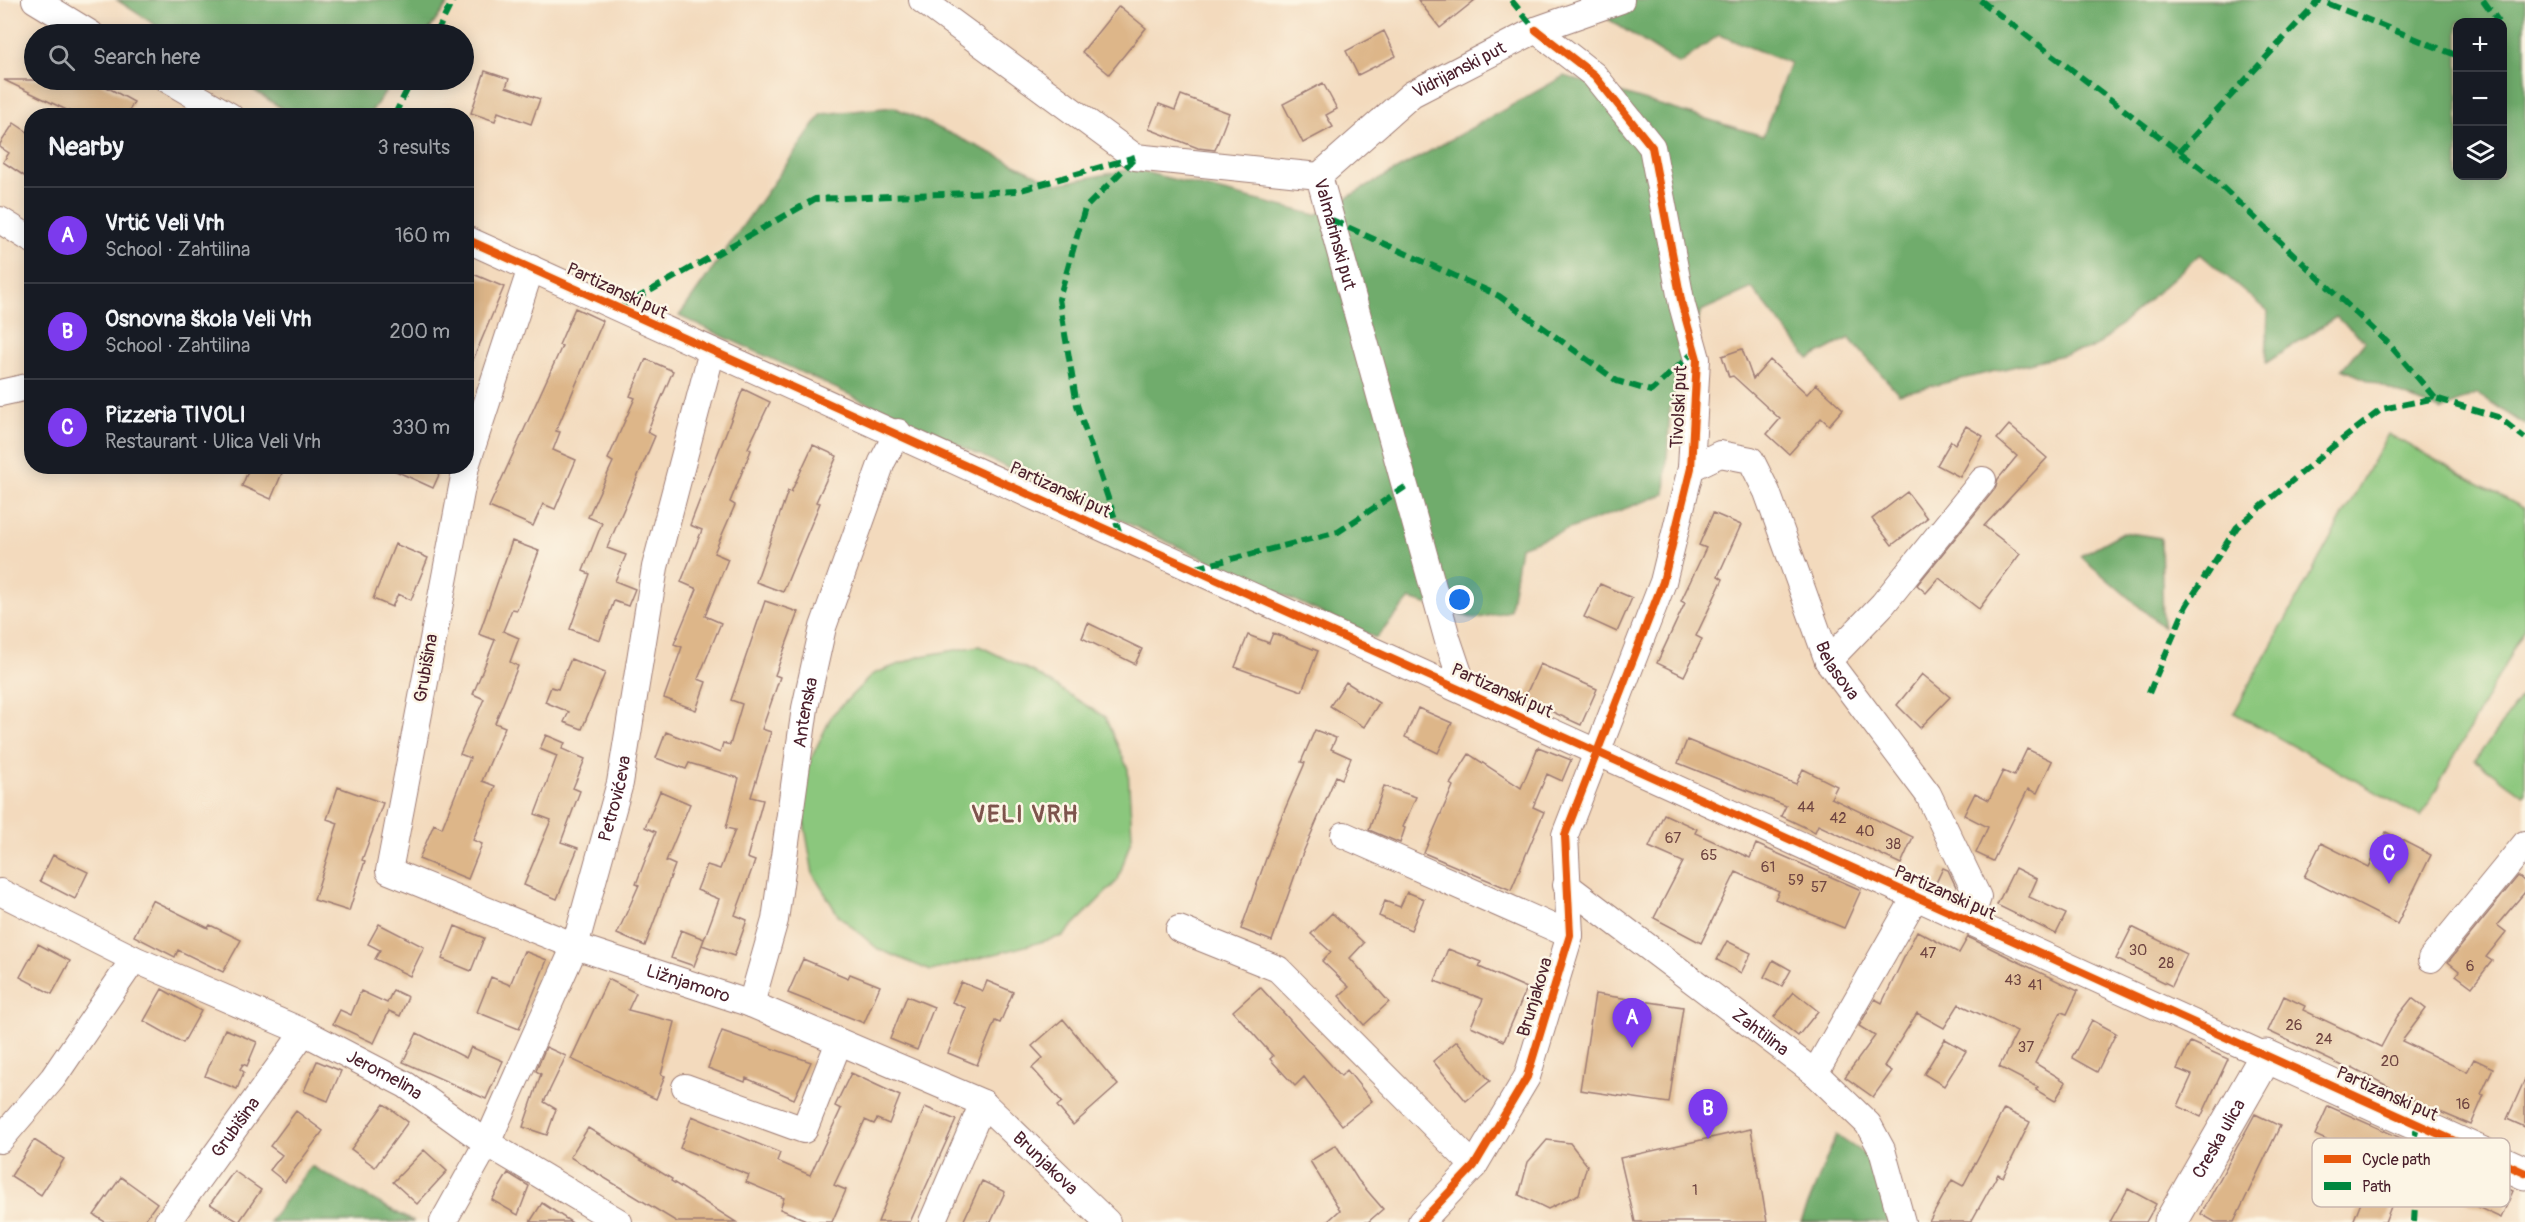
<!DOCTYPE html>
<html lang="en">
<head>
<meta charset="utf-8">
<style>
	:root { --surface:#171b24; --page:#20242c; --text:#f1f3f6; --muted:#9ea1a6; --line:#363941; --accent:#7c3aed }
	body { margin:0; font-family:Pangolin,sans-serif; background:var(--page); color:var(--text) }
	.controls { position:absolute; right:18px; top:18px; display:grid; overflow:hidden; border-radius:12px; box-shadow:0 3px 15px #0003 }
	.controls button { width:54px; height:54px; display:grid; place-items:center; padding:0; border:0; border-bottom:2px solid var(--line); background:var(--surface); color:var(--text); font:30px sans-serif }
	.you { position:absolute; left:1460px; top:600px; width:21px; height:21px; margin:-15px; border:4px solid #fff; border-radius:50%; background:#1a73e8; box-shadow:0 0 0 9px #1a73e833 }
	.badge { display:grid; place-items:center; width:39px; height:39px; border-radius:50%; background:var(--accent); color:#fff; font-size:20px; font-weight:700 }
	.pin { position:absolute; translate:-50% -50px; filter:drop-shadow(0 2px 3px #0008) }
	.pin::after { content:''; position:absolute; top:32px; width:21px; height:18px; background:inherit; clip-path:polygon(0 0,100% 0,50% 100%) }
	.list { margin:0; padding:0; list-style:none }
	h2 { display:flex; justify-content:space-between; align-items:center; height:78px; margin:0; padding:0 24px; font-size:26px }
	h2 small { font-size:20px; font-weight:400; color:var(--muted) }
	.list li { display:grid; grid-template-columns:39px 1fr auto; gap:18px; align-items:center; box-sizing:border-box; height:96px; padding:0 24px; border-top:2px solid var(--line) }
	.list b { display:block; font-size:22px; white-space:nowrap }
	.list p { margin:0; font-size:20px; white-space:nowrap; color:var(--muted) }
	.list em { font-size:20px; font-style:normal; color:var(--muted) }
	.icon { flex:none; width:33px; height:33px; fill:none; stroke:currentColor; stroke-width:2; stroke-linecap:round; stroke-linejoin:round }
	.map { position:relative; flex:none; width:2525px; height:1222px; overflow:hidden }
	.search { position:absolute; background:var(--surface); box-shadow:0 3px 15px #0003; left:24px; top:24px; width:450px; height:66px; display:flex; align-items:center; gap:15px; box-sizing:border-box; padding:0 21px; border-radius:33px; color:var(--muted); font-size:22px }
	.panel { position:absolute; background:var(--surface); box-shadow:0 3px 15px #0003; left:24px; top:108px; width:450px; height:366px; border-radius:24px }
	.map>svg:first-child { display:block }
	.green { fill:#8bc77d; stroke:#6a7354; stroke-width:1.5 }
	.forest { fill:#70ac6c; stroke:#5d664c; stroke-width:1.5; fill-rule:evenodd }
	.building { fill:#ddb689 }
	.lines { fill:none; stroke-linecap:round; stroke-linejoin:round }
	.minor-casing { stroke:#9e7c74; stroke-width:28 }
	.major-casing { stroke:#9e7c74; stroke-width:35 }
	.minor { stroke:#fff; stroke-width:26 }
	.major { stroke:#fff; stroke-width:33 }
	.quiet { stroke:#00873e; stroke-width:6; stroke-dasharray:12 6; stroke-linecap:butt }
	.cycleway-casing { stroke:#fcf5e5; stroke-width:11 }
	.cycleway { stroke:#e8590c; stroke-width:8 }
	.labels { text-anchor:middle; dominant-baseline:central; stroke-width:5; stroke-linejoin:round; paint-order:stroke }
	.number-label { font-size:15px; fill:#6f4542 }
	.street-label { font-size:18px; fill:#4a1f2b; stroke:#fcf5e5 }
	.district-label { font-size:24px; font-weight:bold; letter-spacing:1.5px; fill:#7d544c; stroke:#fcf5e5 }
	.key { fill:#fcf5e5; stroke:#c7b5ad; stroke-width:1.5 }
	.key-label { font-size:16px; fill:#4a1f2b }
</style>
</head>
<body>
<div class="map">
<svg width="2525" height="1222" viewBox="0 0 2525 1222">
	<rect width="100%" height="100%" fill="#fcf5e5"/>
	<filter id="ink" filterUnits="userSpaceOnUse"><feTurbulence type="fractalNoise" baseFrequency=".0167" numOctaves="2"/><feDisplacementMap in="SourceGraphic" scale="12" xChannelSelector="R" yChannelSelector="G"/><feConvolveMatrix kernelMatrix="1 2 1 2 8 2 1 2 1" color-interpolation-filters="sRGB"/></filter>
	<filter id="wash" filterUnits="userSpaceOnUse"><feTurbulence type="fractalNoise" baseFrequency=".008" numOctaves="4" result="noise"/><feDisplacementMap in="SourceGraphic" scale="24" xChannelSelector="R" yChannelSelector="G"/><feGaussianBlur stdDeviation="1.35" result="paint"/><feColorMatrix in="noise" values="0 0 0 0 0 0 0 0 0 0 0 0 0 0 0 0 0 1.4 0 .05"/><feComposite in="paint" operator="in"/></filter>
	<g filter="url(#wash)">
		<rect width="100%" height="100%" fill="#f3dabd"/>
		<path class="green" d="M2388 434 2525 509V628L2421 817 2234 713Z
			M979 646 1033 672 1105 717 1128 769 1132 836 1118 880 1063 936 931 971 878 949 838 915 813 874 802 810 807 767 832 715 873 674 921 656Z
			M2525 692V792L2523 795 2475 760Z"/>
		<path class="forest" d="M117 0H451L426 34H169Z
			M1578 0H2525V425L2477 393 2441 411 2342 369 2365 341 2336 317 2266 363 2268 311 2200 254 2096 347 1899 394 1849 338 1809 359 1752 288 1701 311 1670 408 1665 494 1520 547 1510 611 1475 619 1410 599 1376 638 679 316 822 114 894 107 1057 184 1132 169 1316 215 1564 76 1763 136 1790 63 1719 35 1679 64ZM2458 22H2502V176H2458Z
			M238 80H394L368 116 292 115Z
			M2123 532 2161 538 2163 627 2080 556Z
			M1836 1135 1873 1160 1892 1222H1801Z
			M311 1166 414 1222H269Z"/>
		<g id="blocks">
			<path class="building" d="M1418 0H1475L1440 28Z
				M1119 6 1146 28 1109 74 1082 52Z
				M1384 31 1396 56 1358 75 1346 51Z
				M485 71 509 79 506 87 540 99 531 124 498 112 495 121 471 113Z
				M4 80H94L134 102 126 116H79Z
				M1323 83 1337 109 1326 115 1333 127 1303 143 1283 104Z
				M1181 95 1229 113 1215 150 1198 148 1149 129 1159 104 1175 110Z
				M14 123 32 135V181L3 162 9 153 0 147V144Z
				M466 271 504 287 467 374 466 373Z
				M575 308 603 321 556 431 560 432 553 450 576 460 555 509 543 504 533 526 489 507 562 346 559 345Z
				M1742 349 1753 379 1770 360 1807 394 1816 384 1843 409 1829 425 1821 418 1789 454 1767 434 1780 419 1733 376 1729 377 1722 356Z
				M646 359 673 371 647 432 655 436 607 548 626 555 615 581 635 589 628 606 614 601 600 640 570 629 590 574 583 571 602 523 588 517 613 462 608 459 635 398 630 396Z
				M743 389 770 402 748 448 751 450 730 502 735 505 714 553 728 559 705 616 721 623 698 679 706 682 696 710 664 698 682 647 674 644 697 589 681 582 702 530 690 525Z
				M2009 425 2047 458 1984 526 2020 554 1979 609 1939 578 1926 593 1917 585 1995 489 1998 479 2017 456 1997 439Z
				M1966 426 1983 436 1960 477 1937 465 1951 441 1955 444Z
				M813 445 837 456 816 502 820 503 783 592 756 582 788 491 791 492Z
				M250 466H285L271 499 242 486Z
				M385 466H443L433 488Z
				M1907 492 1927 518 1892 545 1872 519Z
				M1713 513 1741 525 1718 576 1723 579 1696 636 1702 639 1684 676 1657 663 1685 603 1681 601 1706 548 1699 545Z
				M512 541 539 551 517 610 512 609 503 631 519 638 510 662 518 666 495 723 505 727 482 781 495 786 473 840 482 844 468 879 419 859 434 824 442 828 470 758 460 754 484 699 473 694 495 640 479 634Z
				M395 544 428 558 411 600 398 594 392 607 373 599Z
				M1600 584 1632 598 1617 632 1584 617Z
				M765 601 798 612 775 675 780 677 762 729 771 732 751 797 763 800 747 858 755 861 735 915 747 920 734 956 702 945 719 899 697 890 707 865 720 869 735 830 726 828 739 778 689 763 686 769 656 758 666 732 720 753 723 743 730 745 742 704 731 700Z
				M1088 623 1142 649 1135 664 1082 638Z
				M1273 633 1318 651 1302 691 1235 667 1248 635 1269 643Z
				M571 659 605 673 582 729 564 722 569 712 545 702 551 687 558 689Z
				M1540 664 1597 689 1581 725 1524 699Z
				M1922 674 1950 697 1920 728 1897 705Z
				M1346 682 1379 703 1364 727 1330 706Z
				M1418 708 1452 723 1438 753 1405 737Z
				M1315 730 1336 738 1331 749 1351 758 1342 779 1336 776 1302 855 1272 941 1241 929 1278 825 1305 763 1301 762Z
				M546 735 565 743 562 749 585 759 573 788 580 791 561 842 578 848 557 899 524 885 551 820 535 814 557 756 540 749Z
				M1687 740 1796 784 1803 769 1837 786 1831 798 1913 837 1901 864 1818 825 1815 832 1781 816 1786 806 1678 763Z
				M1538 747 1571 760 1562 781 1547 774 1533 807 1544 812 1511 890 1424 853 1453 786 1450 784 1469 754 1521 788Z
				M2027 749 2052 761 2037 793 2028 789 1993 861 1976 853 1988 827 1964 815 1975 793 1989 800 2003 771 2014 776Z
				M1384 786 1416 797 1403 827 1405 828 1400 843 1369 830Z
				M338 787 383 803 362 860 365 861 349 911 314 900 338 823 327 819Z
				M660 791 690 804 666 861 675 865 645 946 617 934 639 885 636 884 656 832 645 827Z
				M1664 814 1697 829 1695 833 1750 858 1756 844 1861 890 1844 928 1775 899 1779 891 1736 872 1701 943 1654 918 1683 862 1649 847Z
				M2386 832 2431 855 2397 924 2304 877 2321 843 2369 867Z
				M53 855 88 872 75 899 40 881Z
				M1943 868 1948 870 1956 887 1954 893 1935 885Z
				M2015 868 2037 879 2029 897 2066 914 2056 934 1997 905Z
				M2518 876 2525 882V892L2497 925 2506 932 2486 957 2492 961 2472 987 2456 975 2459 971 2448 962Z
				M1407 892 1424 899 1411 930 1379 916 1385 901 1400 907Z
				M152 900 208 928 210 925 241 940 223 972 178 950 175 957 134 936Z
				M1332 913 1364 943 1350 958 1389 1002 1364 1025 1339 996 1349 987 1322 961 1331 952 1311 934Z
				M379 924 424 947 410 976 375 959 380 950 368 944Z
				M455 926 484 938 471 971 442 959Z
				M2132 927 2187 954 2172 986 2116 959Z
				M681 930 704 939 694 966 671 958Z
				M1917 931 1959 953 1968 937 2078 991 2067 1014 2061 1012 2035 1063 2066 1082 2055 1101 2036 1090 2038 1087 1999 1067 2017 1032 1959 1004 1944 1028 1917 1013 1884 1066 1892 1071 1873 1097 1845 1077 1875 1036 1859 1026 1875 999 1882 1003Z
				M1727 941 1751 953 1741 973 1717 960Z
				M38 944 70 961 52 994 20 977Z
				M1448 949 1481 962 1479 967 1527 988 1504 1041 1471 1026 1483 999 1435 981Z
				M524 951 547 960 519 1029 477 1012 491 977 510 985Z
				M803 959 848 978 850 974 880 986 864 1023 788 993Z
				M1773 960 1791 970 1782 986 1764 977Z
				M608 979 636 993 628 1010 675 1022 661 1075 665 1076 656 1099 571 1059Z
				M987 981 1013 992 1000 1023 995 1021 977 1065 948 1053 966 1008 952 1002 961 982 983 991Z
				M1260 987 1341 1076 1347 1070 1372 1101 1342 1125 1304 1077 1295 1086 1270 1059 1273 1056 1233 1011Z
				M162 989 201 1011 183 1043 144 1021Z
				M393 990 408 997 400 1016 389 1011 374 1043 333 1024 340 1010 351 1015 361 991 387 1003Z
				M1794 992 1818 1011 1798 1036 1774 1017Z
				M1595 994 1683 1007 1669 1103 1580 1090Z
				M907 996 934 1007 917 1050 890 1039Z
				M2284 996 2305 1006 2303 1010 2381 1047 2397 1017 2412 998 2426 1009 2402 1041 2467 1072 2474 1059 2493 1068 2481 1094 2484 1095 2471 1125 2421 1104 2352 1067 2351 1070 2268 1031Z
				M1063 1019 1118 1085 1073 1125 1057 1106 1062 1102 1032 1068 1043 1058 1032 1046Z
				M2092 1020 2116 1033 2097 1072 2072 1058Z
				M225 1029 257 1042 247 1066 243 1064 240 1069 244 1072 237 1089 205 1076Z
				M722 1031 811 1062 794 1099 746 1078 745 1082 708 1068Z
				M417 1033 466 1058 471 1047 503 1061 486 1099 403 1062Z
				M1945 1039 1966 1051 1944 1086 1924 1074Z
				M1457 1041 1490 1081 1466 1101 1433 1061Z
				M2190 1042 2228 1059 2201 1117 2178 1106 2192 1075 2177 1069Z
				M546 1047 566 1056 544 1102 556 1109 547 1135 523 1127 541 1074 536 1071Z
				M317 1061 341 1071 328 1101 304 1091Z
				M851 1073 900 1096 889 1124 877 1119 874 1124 865 1120 834 1185 846 1190 832 1222H811L780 1209 784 1198 746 1182 749 1175 680 1148 692 1116 780 1153 777 1161 810 1175 841 1109 835 1106Z
				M2525 1079V1127L2507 1119Z
				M384 1104 408 1122 375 1167 351 1149Z
				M2328 1106 2403 1139 2401 1143 2513 1191 2501 1218 2445 1192 2450 1182 2393 1160 2389 1169 2315 1135Z
				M925 1107 956 1120 910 1222H878Z
				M2004 1109 2030 1122 2003 1177 1998 1174 1971 1222H1929L1952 1180 1963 1186Z
				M296 1111 323 1131 285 1182 270 1170 282 1155 270 1146Z
				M2255 1114 2280 1126 2234 1222H2215L2201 1214Z
				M588 1128 672 1179 671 1181 736 1222H677L570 1157Z
				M1751 1129 1767 1222H1635L1620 1158Z
				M34 1140 64 1159 41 1195 11 1176Z
				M1547 1140 1570 1143 1587 1165 1579 1194 1548 1209 1519 1195 1528 1162Z
				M1336 1145 1358 1180 1383 1209 1368 1222H1327L1340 1210 1310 1161Z
				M424 1150 447 1171 417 1204 393 1182Z
				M234 1171 261 1190 239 1222 210 1204Z
				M508 1173 529 1186 518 1215 492 1200Z
				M121 1177 157 1203 143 1222H105L94 1215Z
				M982 1181 1005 1192 991 1222H963Z
				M2128 1189 2156 1204 2146 1222H2110Z
				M2364 1194 2392 1204 2385 1222H2353Z
				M542 1203 571 1222H530Z"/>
		</g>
	</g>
	<g filter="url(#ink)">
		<use href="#blocks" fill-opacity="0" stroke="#9e7c74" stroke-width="1.5"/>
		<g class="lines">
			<g class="minor-casing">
				<g id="minor">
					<path d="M35 0 91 34"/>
					<path id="s1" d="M922 0 1135 157 1319 176 1448 641 1465 691"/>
					<path d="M168 80 230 116"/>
					<path id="s2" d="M1319 176 1412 94 1536 30 1621 0"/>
					<path d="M0 220 32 240"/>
					<path d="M466 239 2266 1056"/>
					<path d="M0 393 32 386"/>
					<path id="s3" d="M466 466 389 871 575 946 751 1004 983 1103 1107 1222"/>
					<path d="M466 466 531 268"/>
					<path id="s4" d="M1691 468 1720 454 1751 460 1767 492 1828 661 1928 794 1978 897 1970 921"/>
					<path d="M1828 661 1883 604 1983 480"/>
					<path d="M1344 835 1570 935"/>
					<path id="s5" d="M1566 885 1815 1073 1868 1124 1882 1150 1902 1222"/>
					<path id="s6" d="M0 892 134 959 304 1032 406 1085 487 1143 619 1222"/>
					<path d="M1179 929 1278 969 1474 1166"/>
					<path d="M2431 959 2525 844"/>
					<path id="s7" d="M751 1004 775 920 805 708 823 627 882 462 898 432"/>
					<path d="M1815 1073 1916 896"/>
					<path d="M685 1087 804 1130 839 1042"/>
					<path d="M0 1140 53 1078 134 959"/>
					<path id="s8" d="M167 1222 304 1032"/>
					<path id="s9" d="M443 1222 487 1143 575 946 620 783 655 567 712 351"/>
					<path d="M932 1222 983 1103"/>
					<path d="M1421 1222 1474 1166 1527 1077 1570 935 1565 835 1663 582 1691 468 1697 359 1682 305 1652 147 1594 75 1536 30"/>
				</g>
			</g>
			<g class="major-casing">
				<g id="major">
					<path id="s10" d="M2171 1222 2266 1056 2525 1173"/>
				</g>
			</g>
			<use href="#minor" class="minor"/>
			<use href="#major" class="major"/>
			<path class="quiet" d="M1511 0 1536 30
				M1980 0 2207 173 2389 344 2435 398
				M2483 0 2499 22
				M436 34 453 0
				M394 116 412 80
				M2179 152 2319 0 2458 56
				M1332 220 1499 296 1617 381 1651 391 1695 351
				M619 308 815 199 1018 191 1135 157
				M1120 534 1077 405 1059 299 1085 208 1133 160
				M1196 568 1338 532 1405 487
				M2149 693 2186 606 2237 527 2331 448 2382 409 2435 398 2498 417 2525 438
				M2414 1222 2415 1205 2404 1172 2418 1125"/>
			<g class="cycleway-casing">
				<path id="cycleway" d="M466 239 2525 1173
					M1421 1222 1474 1166 1527 1077 1570 935 1565 835 1663 582 1691 468 1697 359 1682 305 1652 147 1594 75 1536 30"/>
			</g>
			<use href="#cycleway" class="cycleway"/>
		</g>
	</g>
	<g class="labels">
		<g class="number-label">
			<text x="1806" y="807">44</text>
			<text x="1838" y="818">42</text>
			<text x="1865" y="831">40</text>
			<text x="1673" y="838">67</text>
			<text x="1893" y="844">38</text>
			<text x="1709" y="855">65</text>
			<text x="1768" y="867">61</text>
			<text x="1796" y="880">59</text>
			<text x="1819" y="887">57</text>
			<text x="2138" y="950">30</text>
			<text x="1928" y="953">47</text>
			<text x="2166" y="963">28</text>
			<text x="2470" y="966">6</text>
			<text x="2013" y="980">43</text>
			<text x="2035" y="985">41</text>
			<text x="2294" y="1025">26</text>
			<text x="2324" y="1039">24</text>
			<text x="2026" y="1047">37</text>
			<text x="2390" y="1061">20</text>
			<text x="2463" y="1104">16</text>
			<text x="1695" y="1190">1</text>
		</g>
		<g class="street-label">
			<text stroke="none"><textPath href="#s2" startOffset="177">Vidrijanski put</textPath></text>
			<text stroke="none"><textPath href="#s1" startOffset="510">Valmarinski put</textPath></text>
			<text transform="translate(617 291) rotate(25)">Partizanski put</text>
			<text transform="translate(1679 407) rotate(-87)">Tivolski put</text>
			<text transform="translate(1060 490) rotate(25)">Partizanski put</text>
			<text transform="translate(426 668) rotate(-80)">Grubišina</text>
			<text stroke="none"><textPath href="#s4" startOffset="292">Belasova</textPath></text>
			<text transform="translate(1502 691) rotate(24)">Partizanski put</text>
			<text stroke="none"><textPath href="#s7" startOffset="297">Antenska</textPath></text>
			<text stroke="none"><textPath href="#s9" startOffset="459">Petrovićeva</textPath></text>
			<text transform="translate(1945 893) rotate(24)">Partizanski put</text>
			<text stroke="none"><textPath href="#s3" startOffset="732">Ližnjamoro</textPath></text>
			<text transform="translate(1535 997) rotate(-73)">Brunjakova</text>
			<text stroke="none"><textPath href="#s5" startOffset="244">Zahtilina</textPath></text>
			<text stroke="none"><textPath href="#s6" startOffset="426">Jeromelina</textPath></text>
			<text transform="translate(2387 1094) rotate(24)">Partizanski put</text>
			<text stroke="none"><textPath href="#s8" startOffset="117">Grubišina</textPath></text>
			<text stroke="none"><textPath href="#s10" startOffset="96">Creska ulica</textPath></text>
			<text stroke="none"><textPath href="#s3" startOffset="1137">Brunjakova</textPath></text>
		</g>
		<g class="district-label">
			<text x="1025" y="814">VELI VRH</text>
		</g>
	</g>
	<rect x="2312" y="1138" width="198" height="69" rx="9" class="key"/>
	<rect x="2324" y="1155" width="27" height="8" fill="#e8590c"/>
	<rect x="2324" y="1182" width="27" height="8" fill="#00873e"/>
	<g class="key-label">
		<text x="2362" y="1165">Cycle path</text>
		<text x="2362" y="1192">Path</text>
	</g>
</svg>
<div class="controls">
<button>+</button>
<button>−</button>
<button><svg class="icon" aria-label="layers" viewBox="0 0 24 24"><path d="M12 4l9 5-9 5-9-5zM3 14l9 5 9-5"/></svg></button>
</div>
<div class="you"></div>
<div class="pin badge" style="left:1632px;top:1048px">A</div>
<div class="pin badge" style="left:1708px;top:1139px">B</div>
<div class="pin badge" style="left:2389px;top:884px">C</div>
<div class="search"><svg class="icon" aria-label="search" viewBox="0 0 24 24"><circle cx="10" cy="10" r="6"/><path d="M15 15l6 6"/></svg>Search here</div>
<section class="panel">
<h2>Nearby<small>3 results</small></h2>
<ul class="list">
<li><span class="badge">A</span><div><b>Vrtić Veli Vrh</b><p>School · Zahtilina</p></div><em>160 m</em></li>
<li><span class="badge">B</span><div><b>Osnovna škola Veli Vrh</b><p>School · Zahtilina</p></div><em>200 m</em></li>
<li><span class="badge">C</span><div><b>Pizzeria TIVOLI</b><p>Restaurant · Ulica Veli Vrh</p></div><em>330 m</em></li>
</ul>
</section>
</div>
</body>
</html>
